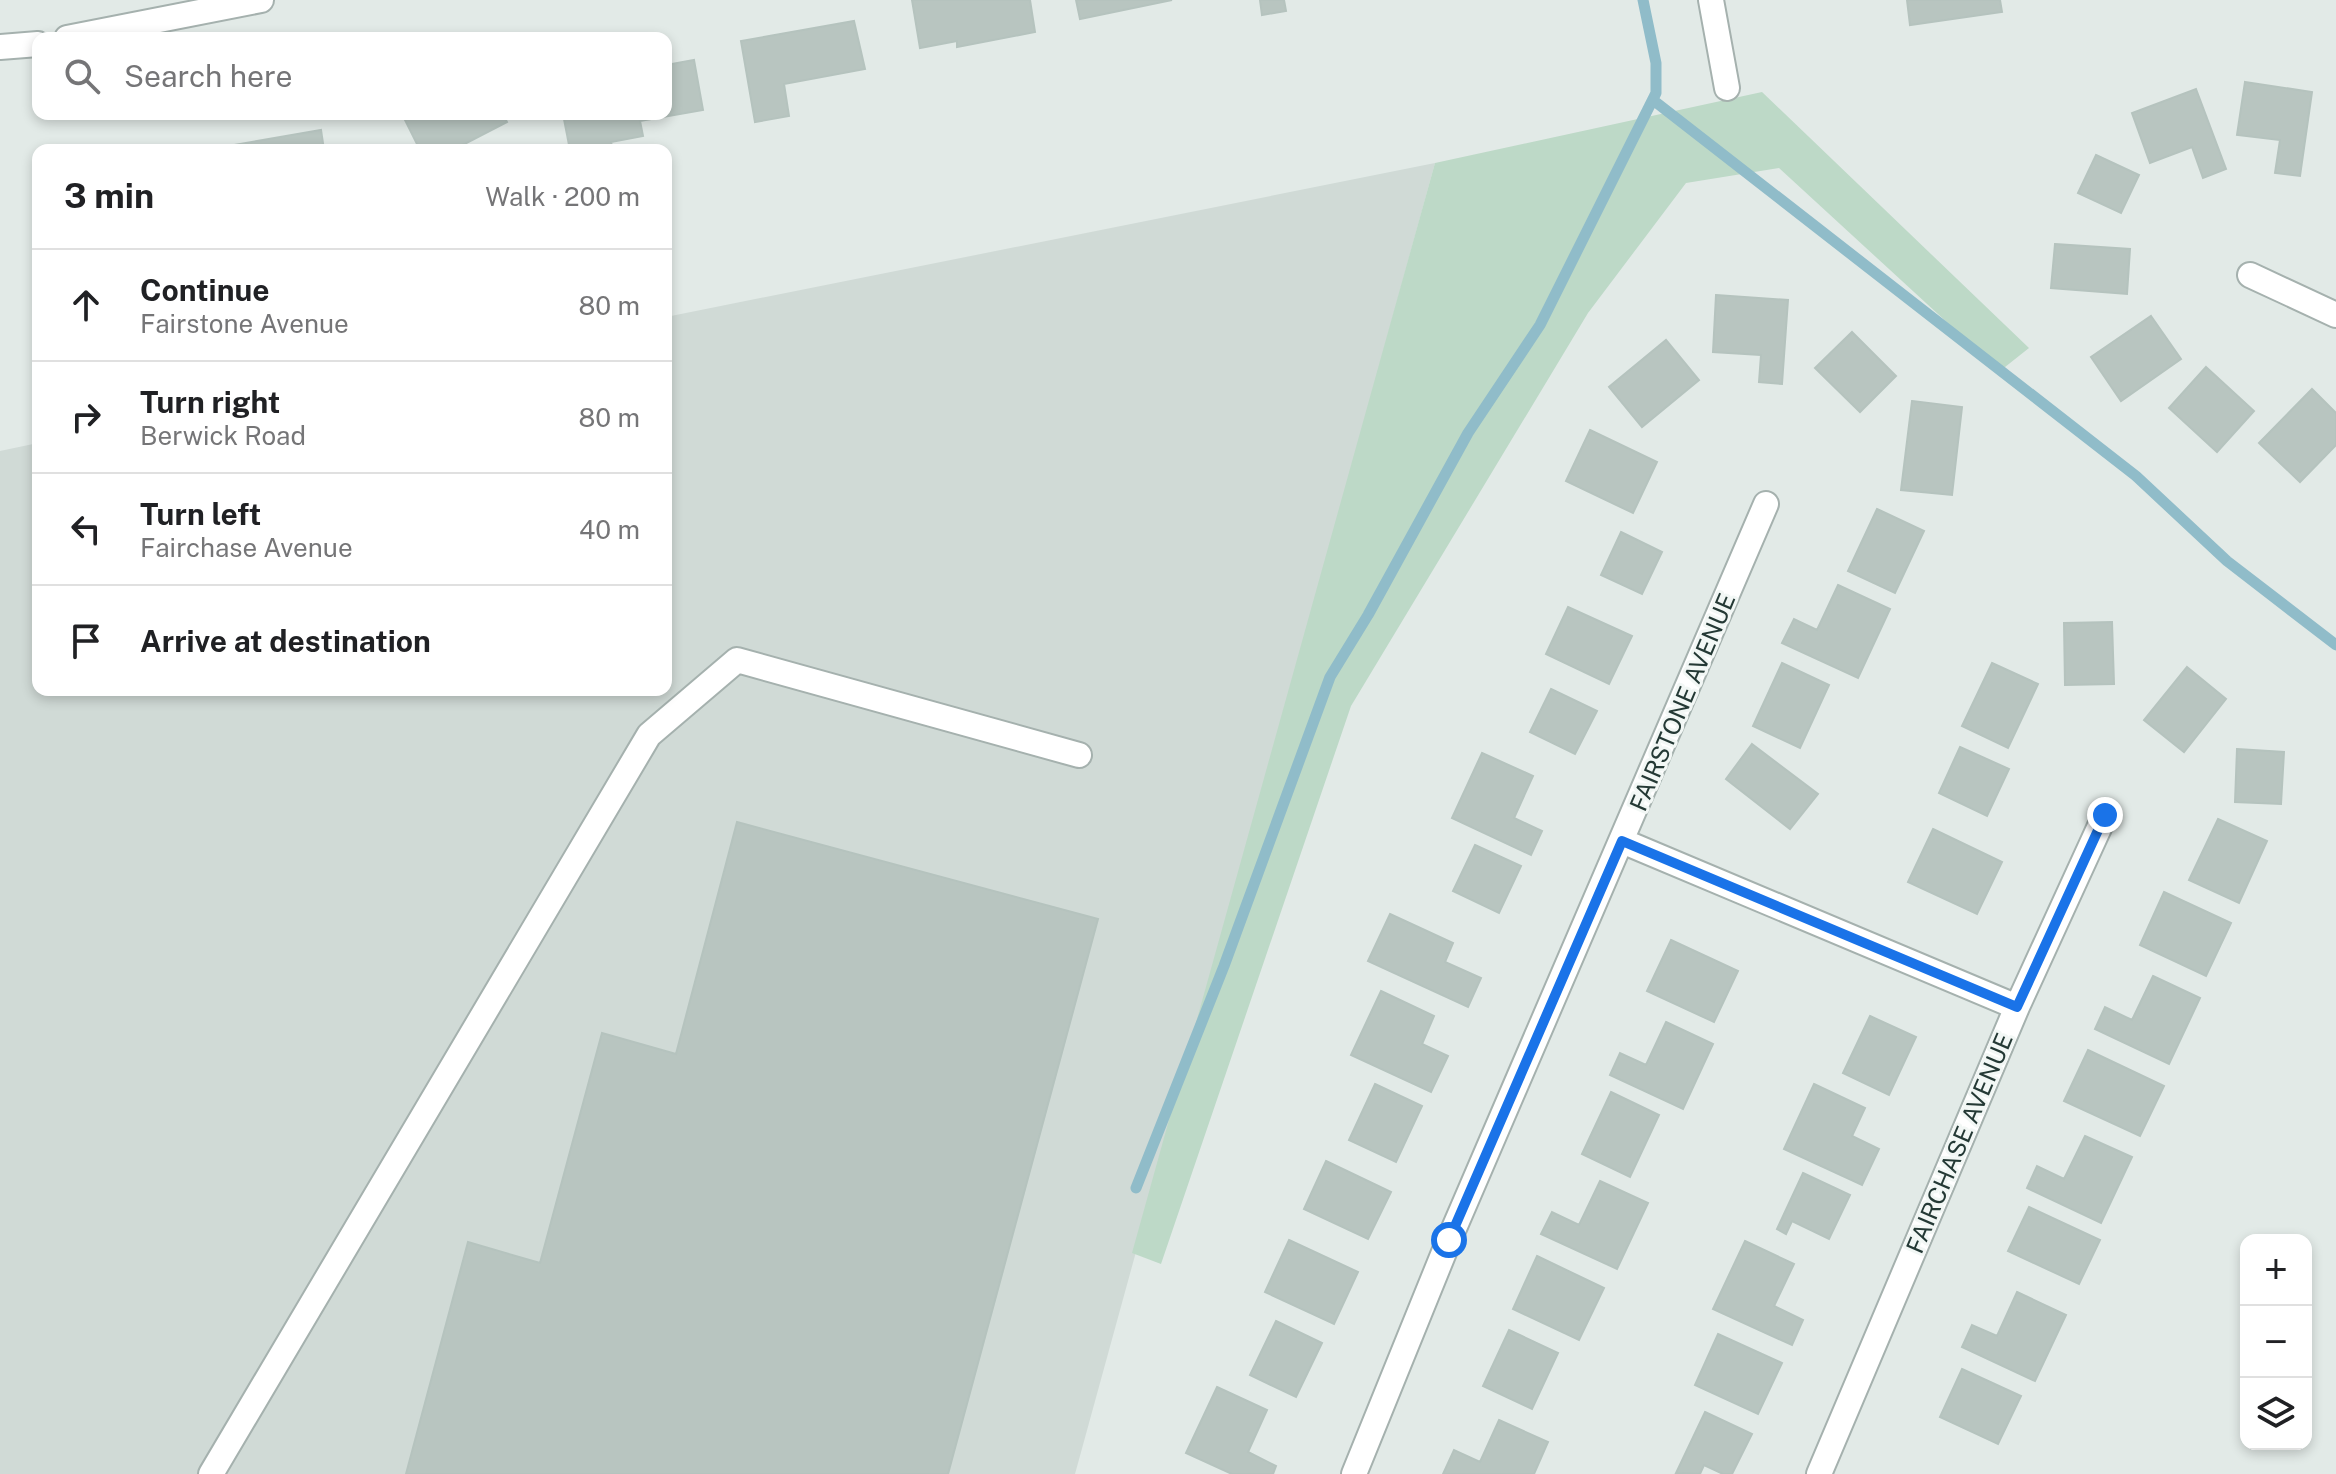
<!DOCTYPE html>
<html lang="en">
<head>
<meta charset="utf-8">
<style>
	:root { --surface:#fff; --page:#f2f2f2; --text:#202124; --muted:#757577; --line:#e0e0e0 }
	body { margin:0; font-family:"Public Sans",sans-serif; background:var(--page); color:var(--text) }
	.controls { position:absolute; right:24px; bottom:24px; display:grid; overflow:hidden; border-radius:16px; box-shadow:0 4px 12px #0003 }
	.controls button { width:72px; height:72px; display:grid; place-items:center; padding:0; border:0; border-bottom:2px solid var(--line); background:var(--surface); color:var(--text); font:40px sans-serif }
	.stop { position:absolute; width:24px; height:24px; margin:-18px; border:6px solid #1a73e8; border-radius:50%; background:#fff }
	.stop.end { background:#1a73e8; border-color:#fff; box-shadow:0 2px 8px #0008 }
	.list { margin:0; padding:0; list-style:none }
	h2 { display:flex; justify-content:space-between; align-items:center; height:104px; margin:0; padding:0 32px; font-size:34px }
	h2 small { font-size:26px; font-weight:400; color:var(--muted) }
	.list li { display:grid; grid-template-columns:52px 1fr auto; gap:24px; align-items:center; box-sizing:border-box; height:112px; padding:0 32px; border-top:2px solid var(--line) }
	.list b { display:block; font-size:30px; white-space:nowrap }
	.list p { margin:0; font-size:26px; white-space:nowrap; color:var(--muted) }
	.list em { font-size:26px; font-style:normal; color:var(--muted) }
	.icon { flex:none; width:44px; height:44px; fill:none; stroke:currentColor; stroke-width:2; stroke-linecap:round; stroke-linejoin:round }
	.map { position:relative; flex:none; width:2336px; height:1474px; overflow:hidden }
	.search { position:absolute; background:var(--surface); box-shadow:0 4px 12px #0003; left:32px; top:32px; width:640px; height:88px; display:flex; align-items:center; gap:20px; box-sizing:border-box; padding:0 28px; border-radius:16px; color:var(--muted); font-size:30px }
	.panel { position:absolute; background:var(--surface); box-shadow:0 4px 12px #0003; left:32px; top:144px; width:640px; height:552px; border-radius:16px }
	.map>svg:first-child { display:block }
	.built { fill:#d0dad6 }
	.green { fill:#bdd9c7 }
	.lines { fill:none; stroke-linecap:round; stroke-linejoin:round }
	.stream { stroke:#90bcc9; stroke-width:11 }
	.building { fill:#b8c5c0; stroke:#b5c3be; stroke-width:2 }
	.minor-casing { stroke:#a5b1ae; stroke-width:28 }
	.minor { stroke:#fff; stroke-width:24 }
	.route { stroke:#1a73e8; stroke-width:10 }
	.labels { text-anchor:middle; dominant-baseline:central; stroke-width:6; stroke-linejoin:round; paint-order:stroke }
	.street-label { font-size:24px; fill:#243935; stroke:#f2f7f5 }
</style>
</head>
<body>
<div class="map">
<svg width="2336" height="1474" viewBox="0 0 2336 1474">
	<rect width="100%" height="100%" fill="#e2eae7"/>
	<path class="built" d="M1435 163 1075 1474H0V451L38 443V690H666V317Z"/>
	<path class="green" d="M1762 92 2029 348 2000 371 1779 168 1686 183 1588 313 1351 706 1161 1264 1132 1253 1435 163Z"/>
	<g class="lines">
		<path class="stream" d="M1653 100 2136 476 2227 561 2336 645
			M1136 1188 1224 966 1330 677 1368 615 1468 433 1540 325 1656 93V63L1643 0"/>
	</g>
	<path class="building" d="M912 0H1030L1035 32 957 47V41L920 48Z
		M1076 0H1172L1080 19Z
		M1260 0H1284L1286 11 1262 15Z
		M1907 0H2000L2002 12 1910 25Z
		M854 21 865 69 784 84 789 116 755 122 741 41Z
		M694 60 703 110 640 121 643 136 611 142 613 150H570L563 114H666V65Z
		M2245 82 2312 92 2300 176 2275 173 2280 140 2237 135Z
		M2196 89 2226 169 2203 178 2192 147 2150 163 2132 113Z
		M412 114H503L507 122 453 150H420L404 118Z
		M321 130 324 150H205Z
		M2096 155 2139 175 2121 213 2078 193Z
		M2055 244 2130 249 2127 294 2051 288Z
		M1716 295 1788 300 1782 384 1759 382 1761 355 1713 352Z
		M2151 316 2181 359 2121 401 2091 357Z
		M1852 332 1896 376 1860 412 1815 368Z
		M1666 340 1699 380 1642 427 1609 387Z
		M2206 367 2254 411 2217 452 2169 408Z
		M2312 389 2336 413V445L2300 482 2259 443Z
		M1912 401 1962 407 1952 495 1901 490Z
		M1590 430 1657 462 1633 513 1566 481Z
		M1877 509 1924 531 1895 593 1848 571Z
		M1621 532 1662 552 1642 594 1601 575Z
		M1838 585 1890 609 1858 678 1782 643 1794 619 1817 630Z
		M1568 607 1632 636 1609 684 1546 654Z
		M2112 622 2114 684 2065 685 2064 623Z
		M1782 663 1829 685 1800 748 1753 726Z
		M1992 663 2038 684 2008 748 1962 726Z
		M2187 667 2226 699 2184 752 2144 720Z
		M1551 689 1597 711 1575 754 1530 732Z
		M1752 744 1818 794 1790 829 1726 779Z
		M1960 747 2009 769 1987 816 1939 793Z
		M2237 749 2284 752 2281 804 2235 802Z
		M1482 753 1533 776 1514 818 1542 831 1531 855 1452 818Z
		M2218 819 2267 841 2239 903 2189 880Z
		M737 822 1098 919 948 1474H406L468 1242 540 1263 602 1033 676 1054Z
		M1933 829 2002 862 1977 914 1908 882Z
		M1475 845 1521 866 1499 913 1453 891Z
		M2164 892 2231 923 2206 976 2140 945Z
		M1390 914 1453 943 1445 962 1481 978 1468 1007 1368 961Z
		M1671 940 1738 971 1714 1022 1647 991Z
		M2153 976 2200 998 2169 1064 2095 1029 2105 1007 2132 1020Z
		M1381 991 1434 1016 1422 1044 1448 1056 1431 1092 1351 1055Z
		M1870 1016 1916 1037 1889 1095 1843 1073Z
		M1666 1022 1713 1044 1683 1109 1610 1075 1620 1053 1646 1065Z
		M2088 1050 2164 1086 2140 1136 2064 1101Z
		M1375 1084 1422 1106 1396 1162 1349 1140Z
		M1814 1084 1865 1108 1852 1136 1879 1149 1862 1185 1784 1149Z
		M1611 1092 1659 1115 1630 1177 1582 1154Z
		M2085 1136 2132 1157 2101 1223 2027 1188 2037 1166 2064 1179Z
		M1326 1161 1391 1192 1368 1239 1304 1209Z
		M1803 1173 1850 1195 1829 1239 1792 1221 1786 1234 1777 1229Z
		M1600 1181 1648 1203 1617 1269 1541 1234 1552 1212 1579 1225Z
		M2029 1207 2100 1240 2079 1284 2008 1251Z
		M1289 1240 1358 1272 1334 1324 1265 1292Z
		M1745 1241 1794 1264 1774 1306 1803 1320 1792 1345 1713 1309Z
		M1537 1256 1604 1288 1579 1340 1513 1309Z
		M2017 1292 2066 1315 2035 1381 1962 1347 1972 1325 1997 1336Z
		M1276 1321 1322 1343 1296 1397 1250 1375Z
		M1509 1330 1558 1353 1532 1409 1483 1386Z
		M1718 1334 1782 1363 1758 1414 1695 1385Z
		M1962 1369 2021 1396 1998 1444 1940 1417Z
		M1217 1387 1267 1410 1248 1452 1276 1466 1273 1474H1232L1186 1453Z
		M1705 1412 1752 1434 1732 1474H1723L1704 1465 1700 1474 1676 1473Z
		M1499 1420 1548 1442 1534 1474H1443L1454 1450 1480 1462Z"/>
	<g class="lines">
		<g class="minor-casing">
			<path id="minor" d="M1711 0 1727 88
				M67 38 261 0
				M0 47 38 44
				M2250 275 2336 315
				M1622 841 2017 1007
				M211 1474 649 735 737 660 1079 755
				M1354 1474 1449 1240 1766 504
				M1819 1474 2017 1007 2105 815"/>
		</g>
		<use href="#minor" class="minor"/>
	</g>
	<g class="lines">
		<path class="route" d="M1449 1240 1622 841 2017 1007 2105 815"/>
	</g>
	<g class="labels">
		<g class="street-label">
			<text transform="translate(1682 702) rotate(-67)">FAIRSTONE AVENUE</text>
			<text transform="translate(1959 1143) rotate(-67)">FAIRCHASE AVENUE</text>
		</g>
	</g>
</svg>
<div class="controls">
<button>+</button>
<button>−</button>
<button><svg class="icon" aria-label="layers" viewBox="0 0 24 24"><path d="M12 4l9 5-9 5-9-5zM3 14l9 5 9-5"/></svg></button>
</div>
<div class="stop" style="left:1449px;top:1240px"></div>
<div class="stop end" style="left:2105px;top:815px"></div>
<div class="search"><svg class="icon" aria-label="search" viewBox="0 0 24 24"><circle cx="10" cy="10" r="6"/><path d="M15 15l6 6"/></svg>Search here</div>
<section class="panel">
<h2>3 min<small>Walk · 200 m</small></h2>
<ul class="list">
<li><svg class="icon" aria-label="ahead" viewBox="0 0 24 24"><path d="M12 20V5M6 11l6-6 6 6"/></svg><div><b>Continue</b><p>Fairstone Avenue</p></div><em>80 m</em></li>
<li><svg class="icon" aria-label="right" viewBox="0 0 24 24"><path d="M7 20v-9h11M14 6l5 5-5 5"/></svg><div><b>Turn right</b><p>Berwick Road</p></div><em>80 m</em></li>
<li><svg class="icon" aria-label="left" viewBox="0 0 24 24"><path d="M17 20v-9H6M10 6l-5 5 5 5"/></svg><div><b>Turn left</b><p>Fairchase Avenue</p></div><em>40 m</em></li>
<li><svg class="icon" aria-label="arrive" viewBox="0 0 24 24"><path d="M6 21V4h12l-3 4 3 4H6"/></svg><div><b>Arrive at destination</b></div></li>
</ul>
</section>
</div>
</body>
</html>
